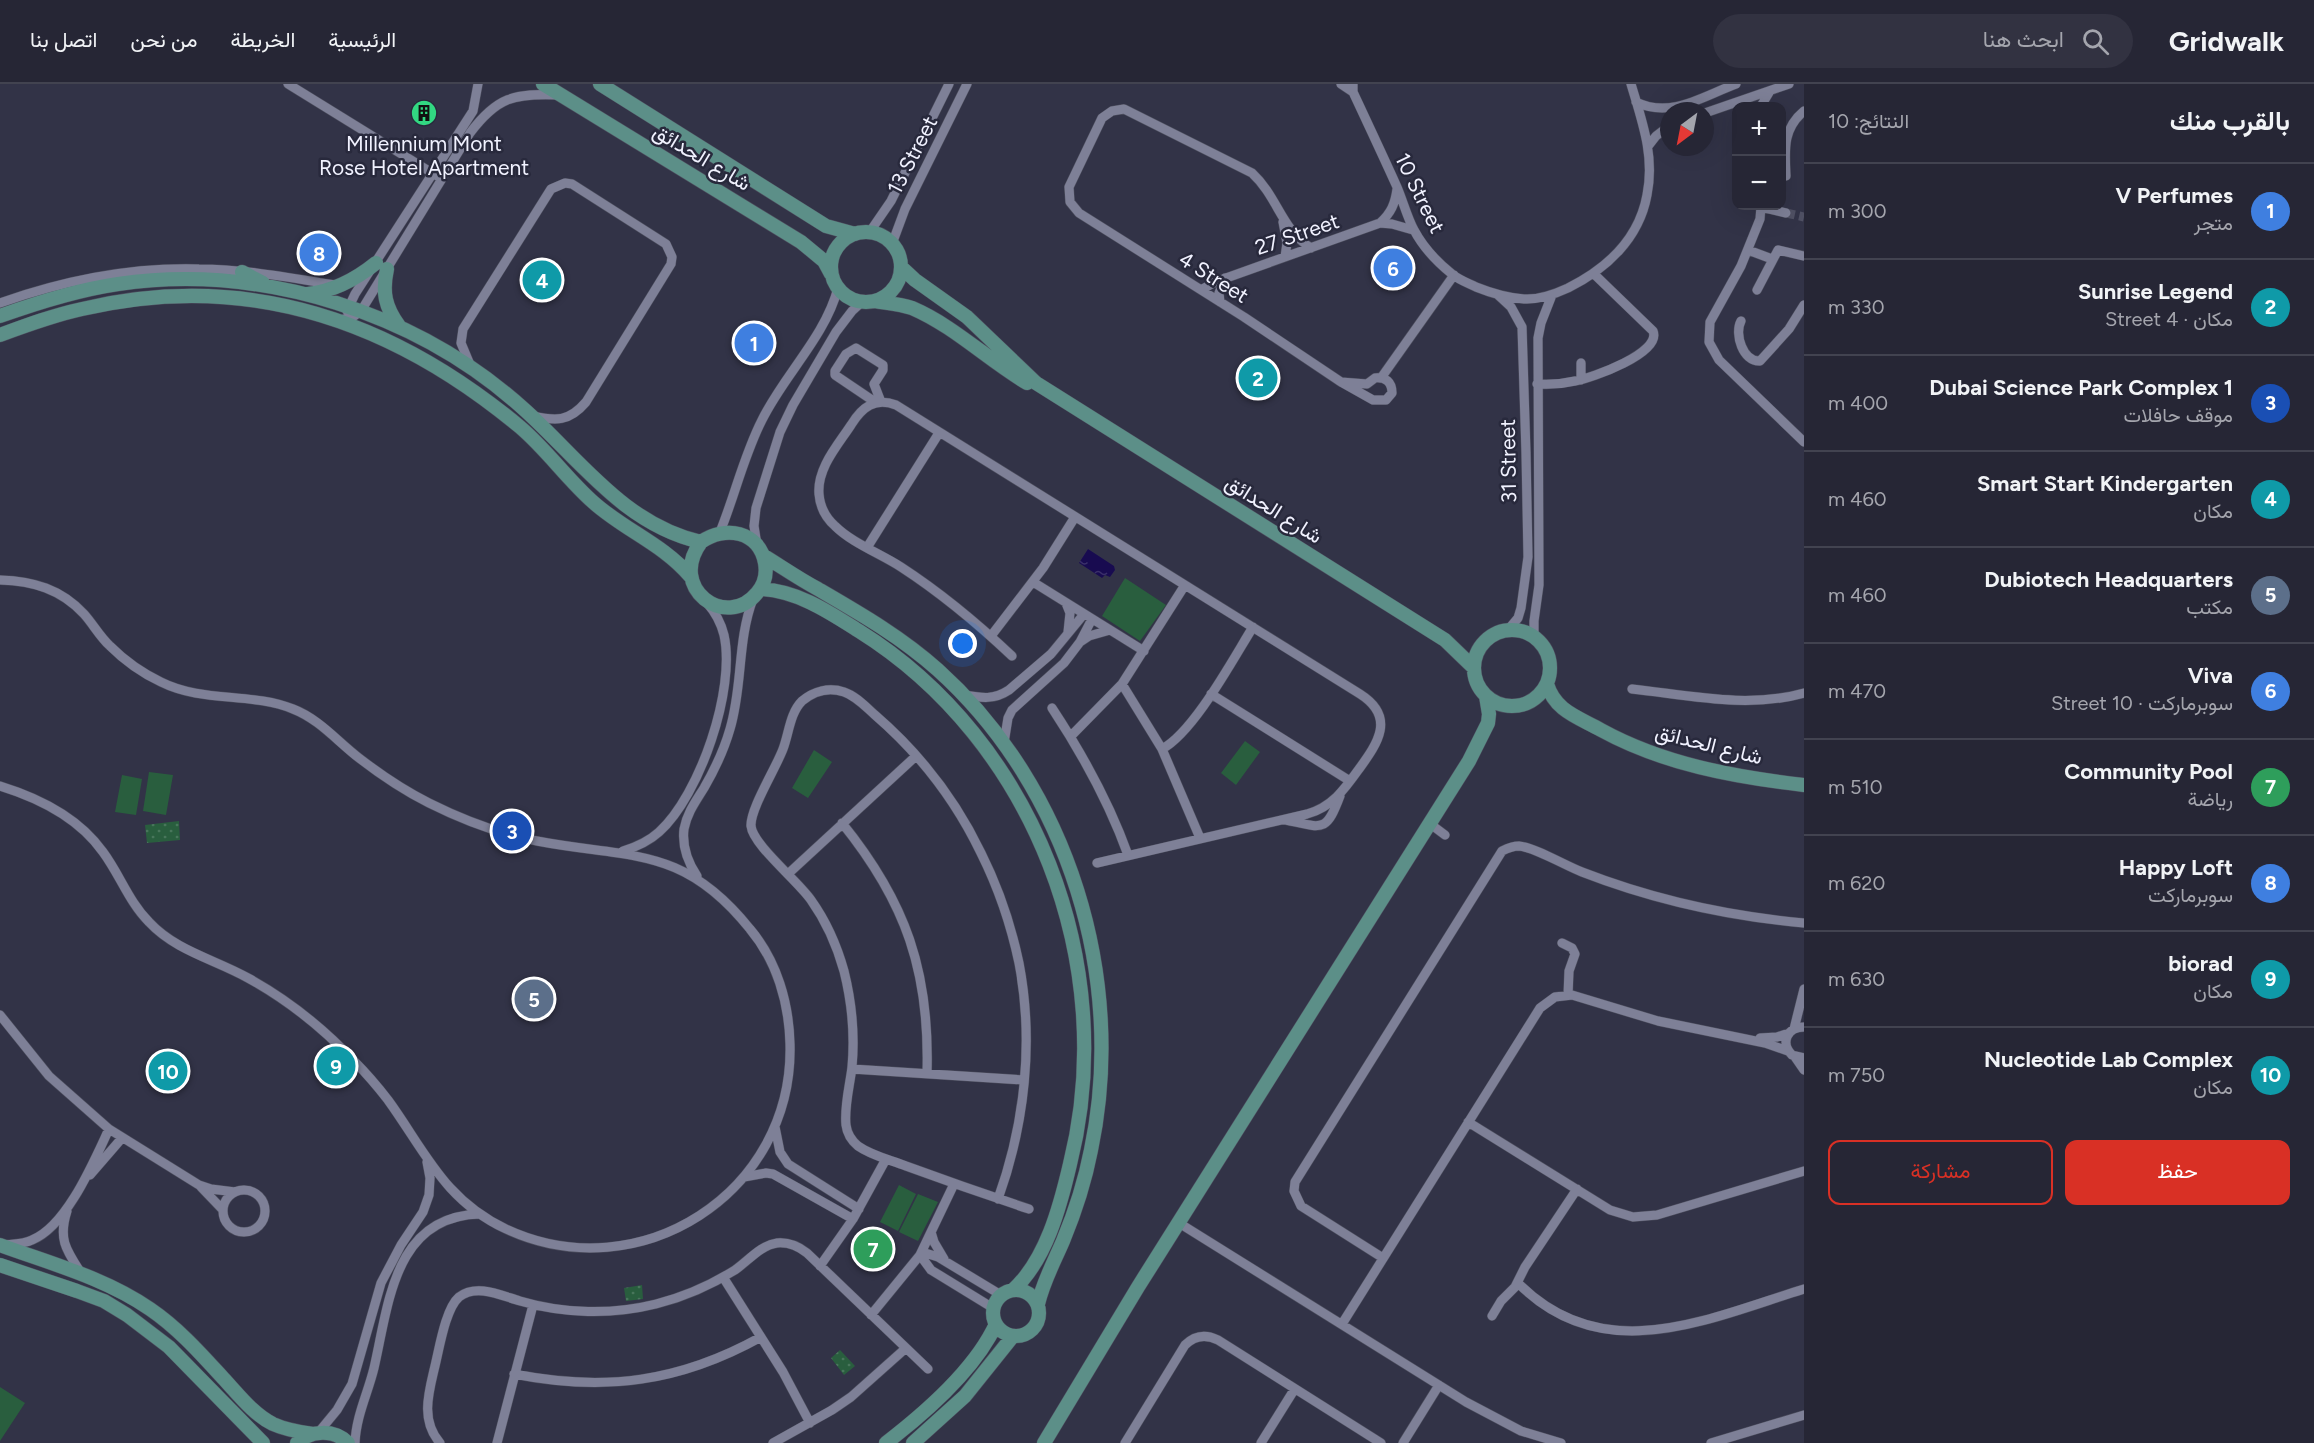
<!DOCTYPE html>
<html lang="ar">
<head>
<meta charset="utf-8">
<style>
	:root { --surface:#262635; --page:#323241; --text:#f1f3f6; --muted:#a4a5ad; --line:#424350; --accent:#d93025 }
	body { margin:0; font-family:Figtree,Vazirmatn,sans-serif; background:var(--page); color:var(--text); direction:rtl }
	.controls { position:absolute; right:18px; top:18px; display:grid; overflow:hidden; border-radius:12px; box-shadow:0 6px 24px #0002 }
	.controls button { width:54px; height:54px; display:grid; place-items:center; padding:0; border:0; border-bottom:2px solid var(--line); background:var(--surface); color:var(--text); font:30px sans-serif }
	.compass { position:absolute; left:1660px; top:18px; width:54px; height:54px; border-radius:50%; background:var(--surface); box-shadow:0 6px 24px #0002; rotate:212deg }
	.you { position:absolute; left:963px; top:560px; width:21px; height:21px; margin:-15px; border:4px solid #fff; border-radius:50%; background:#1a73e8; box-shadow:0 0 0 9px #1a73e833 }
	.badge { display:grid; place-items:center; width:39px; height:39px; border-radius:50%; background:var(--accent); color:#fff; font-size:20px; font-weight:700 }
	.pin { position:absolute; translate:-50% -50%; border:3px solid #fff; box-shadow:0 2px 6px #0006 }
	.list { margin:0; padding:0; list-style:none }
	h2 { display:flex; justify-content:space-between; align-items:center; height:78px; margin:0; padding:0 24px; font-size:26px }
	h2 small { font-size:20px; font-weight:400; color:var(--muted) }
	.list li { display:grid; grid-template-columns:39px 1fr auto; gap:18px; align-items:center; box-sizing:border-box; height:96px; padding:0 24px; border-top:2px solid var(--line) }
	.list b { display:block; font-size:22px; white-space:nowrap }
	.list p { margin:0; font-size:20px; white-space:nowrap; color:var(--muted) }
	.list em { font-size:20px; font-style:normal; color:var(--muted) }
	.actions { display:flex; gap:12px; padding:18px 24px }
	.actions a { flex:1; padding:14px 0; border:2px solid var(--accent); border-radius:12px; text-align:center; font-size:21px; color:var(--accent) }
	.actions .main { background:var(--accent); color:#fff }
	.icon { flex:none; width:33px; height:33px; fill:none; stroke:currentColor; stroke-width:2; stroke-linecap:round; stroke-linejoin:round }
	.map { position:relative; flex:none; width:1804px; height:1359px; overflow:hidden; direction:ltr }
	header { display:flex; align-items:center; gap:36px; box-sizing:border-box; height:84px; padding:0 30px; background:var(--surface); border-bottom:2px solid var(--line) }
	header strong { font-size:28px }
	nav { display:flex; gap:33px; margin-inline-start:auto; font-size:21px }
	.search { width:420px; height:54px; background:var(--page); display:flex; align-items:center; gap:15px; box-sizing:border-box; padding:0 21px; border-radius:33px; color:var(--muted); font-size:22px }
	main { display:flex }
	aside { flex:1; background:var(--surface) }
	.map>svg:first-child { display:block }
	.park { fill:url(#park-dots) }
	.garden { fill:#295e3e }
	.water { fill:url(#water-ripples) }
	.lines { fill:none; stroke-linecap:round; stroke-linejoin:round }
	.street-tunnel { stroke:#4f5063; stroke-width:9; stroke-dasharray:9 4.5; stroke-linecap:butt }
	.street-casing { stroke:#4e4f5f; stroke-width:10 }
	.secondary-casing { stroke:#4e4f5f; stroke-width:15 }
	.street { stroke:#7e8097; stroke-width:9 }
	.secondary { stroke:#5c8f88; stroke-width:14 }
	.labels { text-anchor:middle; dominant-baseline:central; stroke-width:5; stroke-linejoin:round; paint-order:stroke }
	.poi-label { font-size:21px; fill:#f1f2ff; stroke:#28293c }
	.street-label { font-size:21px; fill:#f1f2ff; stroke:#28293c }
</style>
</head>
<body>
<header>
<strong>Gridwalk</strong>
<div class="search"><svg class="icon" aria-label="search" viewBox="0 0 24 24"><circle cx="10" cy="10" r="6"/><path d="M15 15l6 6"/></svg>ابحث هنا</div>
<nav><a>الرئيسية</a><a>الخريطة</a><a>من نحن</a><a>اتصل بنا</a></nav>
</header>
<main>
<aside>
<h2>بالقرب منك<small>النتائج: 10</small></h2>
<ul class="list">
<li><span class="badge" style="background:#3f7fe0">1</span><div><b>V Perfumes</b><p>متجر</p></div><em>300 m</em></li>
<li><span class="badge" style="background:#0f9aa8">2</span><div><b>Sunrise Legend</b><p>مكان · 4 Street</p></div><em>330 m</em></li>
<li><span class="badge" style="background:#1a4fb4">3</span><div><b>Dubai Science Park Complex 1</b><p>موقف حافلات</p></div><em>400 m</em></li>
<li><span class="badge" style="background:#0f9aa8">4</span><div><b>Smart Start Kindergarten</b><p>مكان</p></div><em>460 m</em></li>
<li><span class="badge" style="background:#5c6f8a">5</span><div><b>Dubiotech Headquarters</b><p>مكتب</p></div><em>460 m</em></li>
<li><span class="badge" style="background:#3f7fe0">6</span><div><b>Viva</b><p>سوبرماركت · 10 Street</p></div><em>470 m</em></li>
<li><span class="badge" style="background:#2e9e5b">7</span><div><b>Community Pool</b><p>رياضة</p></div><em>510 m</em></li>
<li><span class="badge" style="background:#3f7fe0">8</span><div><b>Happy Loft</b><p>سوبرماركت</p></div><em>620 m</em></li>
<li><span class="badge" style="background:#0f9aa8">9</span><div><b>biorad</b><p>مكان</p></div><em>630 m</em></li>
<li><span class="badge" style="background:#0f9aa8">10</span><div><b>Nucleotide Lab Complex</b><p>مكان</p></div><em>750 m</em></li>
</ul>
<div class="actions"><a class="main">حفظ</a><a>مشاركة</a></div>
</aside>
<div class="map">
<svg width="1804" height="1359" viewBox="0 0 1804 1359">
	<defs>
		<pattern id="park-dots" width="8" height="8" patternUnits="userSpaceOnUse" patternTransform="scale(1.5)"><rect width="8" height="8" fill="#295e3e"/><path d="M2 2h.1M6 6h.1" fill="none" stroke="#48765b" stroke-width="1.8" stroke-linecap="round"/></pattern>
		<pattern id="water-ripples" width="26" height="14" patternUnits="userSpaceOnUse" patternTransform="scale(1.5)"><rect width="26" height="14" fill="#180b50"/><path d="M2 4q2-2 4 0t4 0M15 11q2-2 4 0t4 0" fill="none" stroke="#3a2f6a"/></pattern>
	</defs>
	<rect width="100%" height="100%" fill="#323347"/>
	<path class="park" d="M179 737 180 756 147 759 145 741Z
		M642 1201 643 1215 626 1217 624 1204Z
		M840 1266 855 1282 844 1291 831 1274Z"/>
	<path class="garden" d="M1125 494 1166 521 1140 557 1102 532Z
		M1245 657 1260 668 1236 701 1221 689Z
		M814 666 832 678 808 714 792 704Z
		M149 688 173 691 166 731 143 727Z
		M122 691 142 695 136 731 115 728Z
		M899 1101 916 1110 898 1147 880 1138Z
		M918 1110 938 1118 918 1157 899 1148Z
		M0 1303 25 1319 0 1357Z"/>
	<path class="water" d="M1088 465 1114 482 1115 486 1110 493 1105 491 1102 494 1079 479Z
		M879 1148 888 1156 868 1181 858 1173Z"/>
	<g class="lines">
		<path class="street-tunnel" d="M1786 129 1804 133"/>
		<g class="street-casing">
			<path id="street" d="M288 0 437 92
				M1341 0 1353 8
				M1353 0V8C1368 40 1383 72 1397 103 1403 117 1407 133 1414 146 1423 163 1437 178 1452 190 1459 196 1468 199 1476 203 1491 209 1508 214 1524 215 1540 216 1555 210 1568 204 1606 185 1639 155 1647 111 1655 72 1642 37 1631 0
				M1636 18C1671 35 1703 12 1736 0
				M1761 22 1770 7
				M1705 29 1789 0
				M1649 61 1656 52 1669 42
				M1782 93 1786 92C1785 67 1782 45 1804 27
				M1761 122 1760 135 1741 182 1710 238 1709 258 1719 276 1804 358
				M1761 123 1786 129
				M1283 138 1287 159 1285 173
				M1380 139C1391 129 1395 120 1397 105
				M869 149 891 117 949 0
				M892 160 905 125 967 0
				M1311 164C1281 145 1278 113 1252 89L1124 25 1112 27 1102 34 1069 103 1070 118 1079 129 1244 233 1341 298
				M1748 166 1772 175
				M1201 206 1215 198 1380 139 1392 140 1413 146
				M1757 206 1778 166 1804 172
				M1498 211 1511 223 1522 243 1526 369 1528 473 1521 524 1518 534 1508 546
				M1220 218 1219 209 1225 194
				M0 219C65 196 130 183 199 185 245 185 291 194 336 201
				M347 227 355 210 473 27 478 0
				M340 236 353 233 361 227 470 49C497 13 514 9 559 11
				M1741 237C1734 250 1743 278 1760 277L1789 245 1804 221
				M1581 279V296
				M471 283 461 259 463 245 551 105 565 99 572 100 666 160 672 173 671 180 586 318C569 338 556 337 532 332
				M1375 294C1386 293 1392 298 1392 309L1386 316H1373L1341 298 1367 300Z
				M1381 294 1454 191
				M1537 300C1550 301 1562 300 1575 297 1592 294 1662 269 1653 247L1594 190
				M875 318 835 291V287L846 270 856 264 883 281V286L874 300 881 318
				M720 448C735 411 744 371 762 336 784 291 825 253 838 204
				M757 461 754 442 756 424 780 348 793 321 836 248 852 227 862 218
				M868 462 939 349
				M0 496C33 497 61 505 84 530 93 540 100 553 110 562 125 577 142 589 161 598 203 619 251 608 293 625 319 635 337 657 359 674 381 691 405 707 429 719 463 736 500 750 537 757 631 775 683 761 750 845 777 877 789 919 790 960 794 1109 639 1207 506 1145 444 1116 425 1067 388 1016 378 1003 366 989 354 977 323 944 288 916 248 894 214 875 176 867 149 838 129 818 120 791 103 768 79 734 39 714 0 702
				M1033 498 1144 567
				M1066 519 1070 529 1068 548
				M991 552 1043 484 1075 433
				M1534 553V537L1539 501 1538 254 1541 239 1552 211
				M1080 558 1089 552 1110 546
				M1012 572C977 539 941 509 901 483 881 470 852 459 835 442 826 434 820 423 819 410 817 384 838 361 851 341 862 323 875 313 896 321L1360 610C1396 633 1378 659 1359 685 1344 706 1332 723 1307 730L1097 779
				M1122 600 1162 665 1200 754
				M1632 605C1688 611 1748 625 1804 609
				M1211 610 1350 697
				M964 611C982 614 994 616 1009 606L1051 570 1084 530
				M1052 624C1083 671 1109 718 1128 771
				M1071 652 1122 600 1185 501
				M1004 659 1008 634 1012 626 1064 579 1080 558 1092 535
				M1162 665C1194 648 1233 575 1253 543
				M1286 736C1323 744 1326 749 1340 712
				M842 739C906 818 930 888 927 989
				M1429 739 1445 751
				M623 767C636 763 648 758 659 748 700 711 736 605 724 551 721 539 715 528 707 519
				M789 789 916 672
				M697 792C687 777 682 762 684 745 687 729 696 717 704 704 715 685 724 666 730 645 743 602 737 557 753 515
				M1562 859 1572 864 1575 870 1569 887 1568 911
				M0 931 49 992 109 1045 199 1101 211 1105 235 1108
				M1804 943C1787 943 1780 959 1792 971L1804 974
				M1794 945 1804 905
				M1760 954 1777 953 1789 949
				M1795 973 1804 986
				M852 985 1024 996
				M1468 1038 1610 1126 1633 1133 1657 1131 1804 1087
				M775 1043 780 1068 788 1080 859 1125
				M90 1091 122 1054
				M744 1093 766 1089 773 1090 853 1135
				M201 1103 223 1126
				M223 1127a21 21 0 1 1 42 0a21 21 0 1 1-42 0Z
				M998 1115C1025 1040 1034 957 1019 879 1011 841 998 803 981 769 956 717 919 669 875 631 866 623 856 612 844 608 829 603 814 607 802 617 790 629 789 649 783 665 776 684 750 725 751 742 753 761 798 797 811 816 826 837 837 862 844 887 852 919 855 950 852 983 850 1001 844 1022 846 1041 847 1049 852 1057 858 1062 872 1072 891 1076 906 1082 947 1097 987 1111 1029 1125
				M67 1127C58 1155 66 1166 81 1189
				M1179 1139 1466 1318 1521 1347 1561 1359
				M931 1148 934 1158 944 1175
				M4 1161C14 1160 24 1160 32 1156 67 1142 94 1077 109 1045
				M922 1168 938 1173 1001 1211
				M920 1171 931 1186 993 1224
				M1383 1174 1301 1122 1294 1107 1295 1098 1502 767C1508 764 1513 762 1519 762 1534 763 1566 782 1582 788 1654 816 1727 832 1804 839
				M820 1182 853 1135 886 1075
				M723 1193 783 1288 810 1339
				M1518 1199C1603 1285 1707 1235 1804 1205
				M871 1231 920 1171 954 1100
				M1492 1232 1501 1217 1515 1203 1525 1183 1577 1105
				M1342 1240 1540 924 1555 913 1572 911 1658 937 1765 959 1788 967
				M514 1290C605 1308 680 1298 761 1253
				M318 1349 337 1326 352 1300 381 1199 401 1161 423 1128 429 1111 430 1094 427 1078
				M355 1359C356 1332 368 1309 374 1284 389 1219 394 1132 480 1130
				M440 1359C421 1337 428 1311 434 1286 439 1267 445 1225 459 1213 477 1199 502 1212 520 1217 564 1230 612 1231 656 1220 684 1213 711 1201 735 1186 748 1177 761 1161 777 1159 788 1158 798 1162 807 1169L928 1285
				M497 1359 533 1221
				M773 1359 832 1326 851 1313 906 1264
				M1125 1359 1185 1261C1195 1251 1206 1250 1218 1256L1381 1359
				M1261 1359 1294 1306
				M1403 1359 1439 1301
				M1711 1359 1804 1331"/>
		</g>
		<g class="secondary-casing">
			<path id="secondary" d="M543 0 801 158 824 177 831 190
				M600 0 826 142 855 150
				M831 183a35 35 0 1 1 70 0a35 35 0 1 1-70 0Z
				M901 183 915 196 967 233 1036 299 1445 556 1474 584
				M387 185C382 208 385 223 399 242
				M242 188 263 199
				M308 210C334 207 355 196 376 179
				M875 217C887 219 900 220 912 224 954 242 988 276 1027 299
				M0 232C39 218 77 206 118 200 263 179 419 229 526 327 580 376 625 441 701 458 725 441 759 447 765 479 767 490 764 501 757 509 726 547 667 504 701 458
				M0 251C27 241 54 231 82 225 247 186 393 237 520 343 547 366 567 395 593 418 624 446 663 460 690 492
				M764 472C782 483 799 495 818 505 861 530 901 553 938 586 1069 704 1127 895 1091 1066 1085 1097 1075 1128 1063 1157 1054 1178 1043 1198 1038 1220
				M761 505C798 507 829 528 859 547 1035 657 1120 881 1070 1080 1060 1123 1046 1176 1013 1206
				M1474 584a38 38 0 1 1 76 0a38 38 0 1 1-76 0Z
				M1547 600C1555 627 1578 633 1601 646 1663 680 1734 693 1804 701
				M0 1161C52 1180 105 1194 150 1225 178 1244 201 1270 223 1294 238 1310 253 1330 273 1340 286 1346 299 1348 313 1350
				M0 1181 77 1207 104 1217 127 1231 169 1263 263 1359
				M993 1229a23 23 0 1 1 46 0a23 23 0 1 1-46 0Z
				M297 1359C311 1346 334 1345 348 1359
				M886 1359C925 1329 975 1286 996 1240
				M913 1359 965 1312 1013 1252
				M1044 1359 1138 1203 1469 677 1488 639 1489 630 1486 612"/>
		</g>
		<use href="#street" class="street"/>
		<use href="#secondary" class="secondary"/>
	</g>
	<defs>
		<g id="building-disc" transform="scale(1.35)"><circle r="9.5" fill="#32d882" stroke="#28293c"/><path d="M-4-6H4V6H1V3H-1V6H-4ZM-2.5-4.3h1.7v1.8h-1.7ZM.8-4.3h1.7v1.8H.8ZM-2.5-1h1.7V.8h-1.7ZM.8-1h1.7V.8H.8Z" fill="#111"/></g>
	</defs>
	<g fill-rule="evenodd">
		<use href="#building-disc" x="424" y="29"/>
	</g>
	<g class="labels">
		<g class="poi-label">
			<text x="424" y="59">Millennium Mont<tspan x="424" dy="24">Rose Hotel Apartment</tspan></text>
		</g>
		<g class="street-label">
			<text transform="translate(912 71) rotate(-63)">13 Street</text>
			<text transform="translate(702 73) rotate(31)">شارع الحدائق</text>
			<text transform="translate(1420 109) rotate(64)">10 Street</text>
			<text transform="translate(1297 150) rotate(-19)">27 Street</text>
			<text transform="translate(1214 193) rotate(32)">4 Street</text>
			<text transform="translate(1508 377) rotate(-91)">31 Street</text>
			<text transform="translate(1274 425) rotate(32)">شارع الحدائق</text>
			<text transform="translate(1709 660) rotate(14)">شارع الحدائق</text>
		</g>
	</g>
</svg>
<div class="controls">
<button>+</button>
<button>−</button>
</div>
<svg class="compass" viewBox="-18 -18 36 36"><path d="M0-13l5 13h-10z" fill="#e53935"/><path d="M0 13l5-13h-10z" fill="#a4a5ad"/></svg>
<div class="you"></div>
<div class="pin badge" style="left:754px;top:259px;background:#3f7fe0">1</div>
<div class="pin badge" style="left:1258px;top:294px;background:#0f9aa8">2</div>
<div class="pin badge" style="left:512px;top:747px;background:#1a4fb4">3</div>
<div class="pin badge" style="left:542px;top:196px;background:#0f9aa8">4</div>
<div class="pin badge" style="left:534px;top:915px;background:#5c6f8a">5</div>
<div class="pin badge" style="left:1393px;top:184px;background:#3f7fe0">6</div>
<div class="pin badge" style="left:873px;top:1165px;background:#2e9e5b">7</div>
<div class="pin badge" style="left:319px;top:169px;background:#3f7fe0">8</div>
<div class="pin badge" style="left:336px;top:982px;background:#0f9aa8">9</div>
<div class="pin badge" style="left:168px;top:987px;background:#0f9aa8">10</div>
</div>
</main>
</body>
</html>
